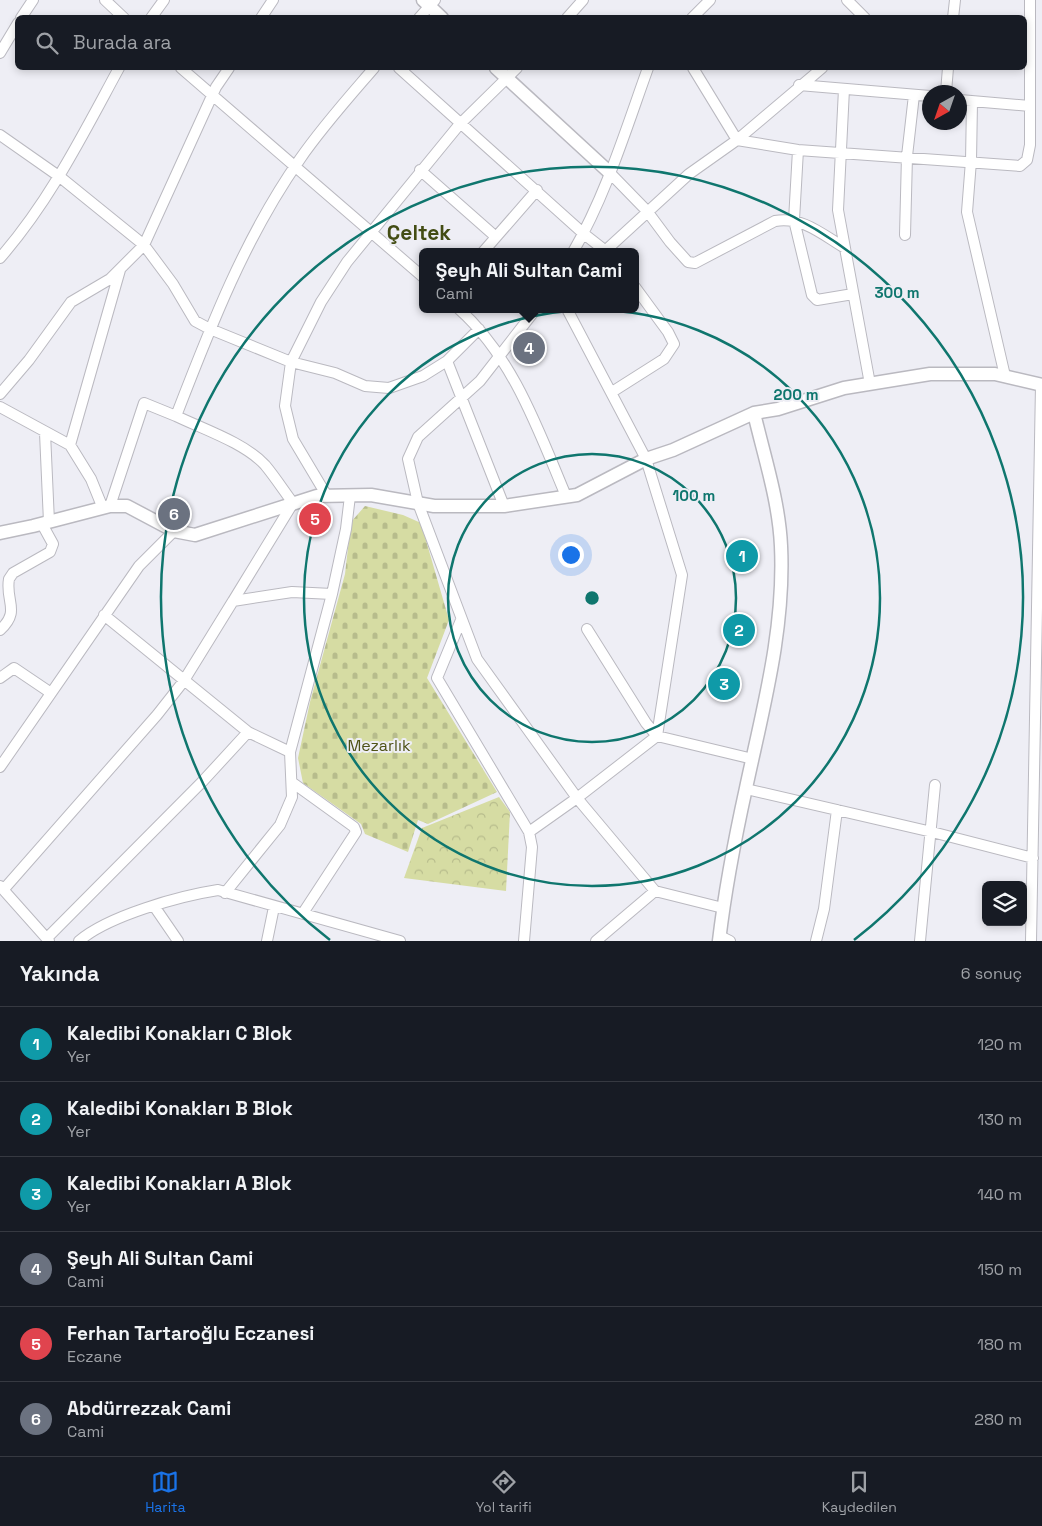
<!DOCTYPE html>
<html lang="tr">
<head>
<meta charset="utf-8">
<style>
	:root { --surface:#171b24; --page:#20242c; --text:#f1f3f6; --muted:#9ea1a6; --line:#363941; --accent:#1a73e8 }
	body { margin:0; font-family:"Space Grotesk",sans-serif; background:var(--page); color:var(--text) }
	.controls { position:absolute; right:15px; bottom:15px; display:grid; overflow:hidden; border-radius:8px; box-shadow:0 2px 8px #0003 }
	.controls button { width:45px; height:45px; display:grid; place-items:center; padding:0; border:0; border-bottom:1px solid var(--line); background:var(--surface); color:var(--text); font:25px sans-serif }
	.compass { position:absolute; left:922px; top:85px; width:45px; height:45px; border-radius:50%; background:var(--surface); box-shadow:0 2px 8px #0003; rotate:220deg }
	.you { position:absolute; left:570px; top:554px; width:18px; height:18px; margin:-12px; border:4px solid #fff; border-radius:50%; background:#1a73e8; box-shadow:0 0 0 8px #1a73e833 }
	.badge { display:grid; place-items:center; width:32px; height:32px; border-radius:50%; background:var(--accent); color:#fff; font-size:16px; font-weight:700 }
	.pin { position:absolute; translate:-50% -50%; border:2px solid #fff; box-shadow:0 1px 5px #0006 }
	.popup { position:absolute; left:419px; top:248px; width:220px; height:65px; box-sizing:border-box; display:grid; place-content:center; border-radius:8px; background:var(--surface); filter:drop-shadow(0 1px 4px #0005); font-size:16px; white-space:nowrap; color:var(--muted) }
	.popup b { font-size:19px; color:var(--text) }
	.popup::after { content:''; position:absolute; left:50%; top:100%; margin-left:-10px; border:10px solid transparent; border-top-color:var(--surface) }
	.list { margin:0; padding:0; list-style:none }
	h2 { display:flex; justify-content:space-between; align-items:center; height:65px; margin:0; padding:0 20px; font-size:21px }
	h2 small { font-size:16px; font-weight:400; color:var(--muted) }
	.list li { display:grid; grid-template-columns:32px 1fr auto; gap:15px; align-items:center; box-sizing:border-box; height:75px; padding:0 20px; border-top:1px solid var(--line) }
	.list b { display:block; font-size:19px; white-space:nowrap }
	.list p { margin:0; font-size:16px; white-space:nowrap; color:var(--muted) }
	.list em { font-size:16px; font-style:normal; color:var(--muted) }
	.icon { flex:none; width:28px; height:28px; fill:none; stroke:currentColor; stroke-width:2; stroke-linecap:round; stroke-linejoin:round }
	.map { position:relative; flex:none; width:1042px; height:941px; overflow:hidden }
	.search { position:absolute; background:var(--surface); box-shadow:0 2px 8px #0003; left:15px; right:15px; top:15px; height:55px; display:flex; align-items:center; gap:12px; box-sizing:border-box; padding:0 18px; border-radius:8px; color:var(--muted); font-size:19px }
	.sheet { height:515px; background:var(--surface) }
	nav { display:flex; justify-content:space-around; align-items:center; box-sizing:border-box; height:70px; border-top:1px solid var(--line); background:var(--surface); font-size:14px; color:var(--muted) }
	nav a { display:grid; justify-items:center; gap:2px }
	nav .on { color:var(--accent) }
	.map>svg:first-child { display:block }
	.cemetery { fill:url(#cemetery-stones) }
	.park { fill:url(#park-crowns) }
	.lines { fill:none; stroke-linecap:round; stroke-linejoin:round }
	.minor-casing { stroke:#bab9c0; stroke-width:12 }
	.tertiary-casing { stroke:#bab9c0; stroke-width:15 }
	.minor { stroke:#fff; stroke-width:10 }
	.tertiary { stroke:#fff; stroke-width:12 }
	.ring { fill:none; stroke:#0f766e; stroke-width:2.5 }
	.labels { text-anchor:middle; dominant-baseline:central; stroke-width:4; stroke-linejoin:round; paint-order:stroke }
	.park-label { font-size:16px; fill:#4f5317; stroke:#eeeef5 }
	.district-label { font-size:21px; font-weight:bold; fill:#434d14; stroke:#eeeef5 }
	.centre { fill:#0f766e; stroke:#eeeef5; stroke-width:2.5 }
	.ring-label { font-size:15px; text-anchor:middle; font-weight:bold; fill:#0f766e; stroke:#eeeef5; stroke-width:4; stroke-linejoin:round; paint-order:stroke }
</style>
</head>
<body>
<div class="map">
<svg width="1042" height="941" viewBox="0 0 1042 941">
	<defs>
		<pattern id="cemetery-stones" width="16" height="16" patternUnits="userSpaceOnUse" patternTransform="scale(1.25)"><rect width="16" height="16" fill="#d6dca3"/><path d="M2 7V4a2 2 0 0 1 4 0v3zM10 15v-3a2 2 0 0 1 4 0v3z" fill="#b7bc8c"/></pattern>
		<pattern id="park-crowns" width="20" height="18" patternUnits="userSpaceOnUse" patternTransform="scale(1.25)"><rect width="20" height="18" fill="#d6dca3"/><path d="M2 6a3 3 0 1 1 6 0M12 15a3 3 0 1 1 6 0" fill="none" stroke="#b7bc8c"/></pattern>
	</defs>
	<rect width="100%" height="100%" fill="#eeeef5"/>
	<path class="cemetery" d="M365 506 403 515 421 523 449 620 427 678 497 792 428 824 418 820 408 852 365 834 361 824 303 783 298 758 310 702 345 574 351 522Z"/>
	<path class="park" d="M499 797 510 812 506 891 404 878 422 828Z"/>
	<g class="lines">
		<g class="minor-casing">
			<path id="minor" d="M105 0 124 18
				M847 0 865 18
				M21 18 33 0
				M151 18 164 0
				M261 18 273 0
				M419 18 435 0
				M567 18 583 0
				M692 18 710 0
				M953 18 955 0
				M0 53 18 23
				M181 68 423 277
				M399 68 584 234 607 252
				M822 68 737 140 798 150 1020 166 1027 160 1030 145V0
				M799 85 930 96
				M844 89 838 210 870 384
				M946 92 948 68
				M960 100 1030 106
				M972 102 971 161 967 212 1005 376
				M0 135 60 177 144 245 173 284 195 321 210 329 291 362 335 373 365 386 389 388 423 376 447 361 479 329
				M798 150 794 220 812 295 817 300 853 294
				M420 170 496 237
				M609 172 647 211 670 242 688 262 695 263 775 221C802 216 823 235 845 248
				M905 235 907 156 914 95
				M605 251 689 174 737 140 693 68
				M483 252 537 190
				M573 252C606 195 626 129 648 68
				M0 258C50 201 83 134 119 68
				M459 309C513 357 539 432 566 496
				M536 309 480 381 418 437 408 459 418 503 477 659 577 798 655 891 723 908
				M567 309 646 459 682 575 657 736
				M447 361 504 506
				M612 392 664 359 674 344 668 332 635 287
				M0 394 29 360 71 302 110 279 144 245 216 87 229 68
				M0 407 70 445 91 479 102 506
				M176 416C203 429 245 443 265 465 275 477 284 491 293 503L233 601
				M45 433 49 522
				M70 445 120 270
				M327 496 293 439 285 406 291 362 321 302 347 262 459 125 517 68
				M110 506 144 403 176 416C210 328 245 237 300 159 322 127 349 97 374 68
				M104 615 248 732 290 752
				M461 620 437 678 529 832
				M587 629 646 723 657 736
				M0 630C21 611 5 601 9 579L13 573 50 552 53 544 42 524
				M0 678 14 668 51 693
				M0 767 139 566 174 531
				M293 783 354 827 356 832 303 913
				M746 789 932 832 1033 858
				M0 886 49 941
				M4 889 157 715 183 682 233 601 292 592 332 594
				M225 893 280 825 292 797 290 752 332 594 346 529 350 496
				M154 906 178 941
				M720 936 730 941
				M47 938 202 782 248 732
				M79 941C108 916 179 896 218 890L400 941
				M267 941 274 907
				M524 941 532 847 529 832 577 798 657 736 753 759
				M596 941 655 891
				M816 941 824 909 837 810
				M920 941 935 785
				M1031 941 1041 385"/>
		</g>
		<g class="tertiary-casing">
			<path id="tertiary" d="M423 0 442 18
				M496 68 609 172
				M0 533 33 526 110 506H127L174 531 195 535 317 496 371 495 434 506H504L577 495 646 459 673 450 754 413 778 409 844 388 930 374H995L1042 385
				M719 941C725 890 735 838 746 788 763 708 785 629 781 546 779 501 764 456 754 413"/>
		</g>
		<use href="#minor" class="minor"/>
		<use href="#tertiary" class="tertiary"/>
	</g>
	<g class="ring">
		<circle cx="592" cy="598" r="144"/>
		<circle cx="592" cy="598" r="288"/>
		<path d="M330 940A431 431 0 1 1 854 940"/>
	</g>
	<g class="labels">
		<g class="park-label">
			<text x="379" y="745">Mezarlık</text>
		</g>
		<g class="district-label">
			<text x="419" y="232">Çeltek</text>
		</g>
	</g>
	<circle cx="592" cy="598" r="8" class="centre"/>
	<g class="ring-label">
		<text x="897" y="298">300 m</text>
		<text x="796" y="400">200 m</text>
		<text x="694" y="501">100 m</text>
	</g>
</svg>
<div class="controls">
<button><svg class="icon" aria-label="layers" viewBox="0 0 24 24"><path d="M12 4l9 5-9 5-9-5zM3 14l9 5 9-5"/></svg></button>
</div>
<svg class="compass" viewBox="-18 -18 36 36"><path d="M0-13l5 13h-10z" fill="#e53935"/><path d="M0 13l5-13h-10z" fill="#9ea1a6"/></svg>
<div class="you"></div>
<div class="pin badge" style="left:742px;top:556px;background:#0f9aa8">1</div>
<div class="pin badge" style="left:739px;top:630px;background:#0f9aa8">2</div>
<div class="pin badge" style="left:724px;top:684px;background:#0f9aa8">3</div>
<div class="pin badge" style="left:529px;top:348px;background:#6b7280">4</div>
<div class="popup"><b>Şeyh Ali Sultan Cami</b>Cami</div>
<div class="pin badge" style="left:315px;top:519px;background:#e0444e">5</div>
<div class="pin badge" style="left:174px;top:514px;background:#6b7280">6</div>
<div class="search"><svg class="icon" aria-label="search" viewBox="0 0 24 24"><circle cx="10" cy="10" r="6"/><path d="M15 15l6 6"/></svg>Burada ara</div>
</div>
<section class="sheet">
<h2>Yakında<small>6 sonuç</small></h2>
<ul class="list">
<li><span class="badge" style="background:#0f9aa8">1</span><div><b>Kaledibi Konakları C Blok</b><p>Yer</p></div><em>120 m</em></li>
<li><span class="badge" style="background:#0f9aa8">2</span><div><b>Kaledibi Konakları B Blok</b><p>Yer</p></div><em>130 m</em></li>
<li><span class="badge" style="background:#0f9aa8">3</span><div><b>Kaledibi Konakları A Blok</b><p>Yer</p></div><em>140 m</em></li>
<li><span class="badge" style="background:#6b7280">4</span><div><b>Şeyh Ali Sultan Cami</b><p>Cami</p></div><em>150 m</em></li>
<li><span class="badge" style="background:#e0444e">5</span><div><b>Ferhan Tartaroğlu Eczanesi</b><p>Eczane</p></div><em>180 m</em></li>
<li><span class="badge" style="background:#6b7280">6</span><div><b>Abdürrezzak Cami</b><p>Cami</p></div><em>280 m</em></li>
</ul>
</section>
<nav>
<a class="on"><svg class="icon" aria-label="map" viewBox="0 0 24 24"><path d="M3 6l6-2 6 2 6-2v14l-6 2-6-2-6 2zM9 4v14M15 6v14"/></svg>Harita</a>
<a><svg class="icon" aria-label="directions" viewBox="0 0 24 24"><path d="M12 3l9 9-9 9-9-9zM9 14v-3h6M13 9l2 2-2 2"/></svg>Yol tarifi</a>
<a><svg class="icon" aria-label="saved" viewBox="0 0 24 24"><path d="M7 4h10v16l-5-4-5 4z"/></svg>Kaydedilen</a>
</nav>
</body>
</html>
